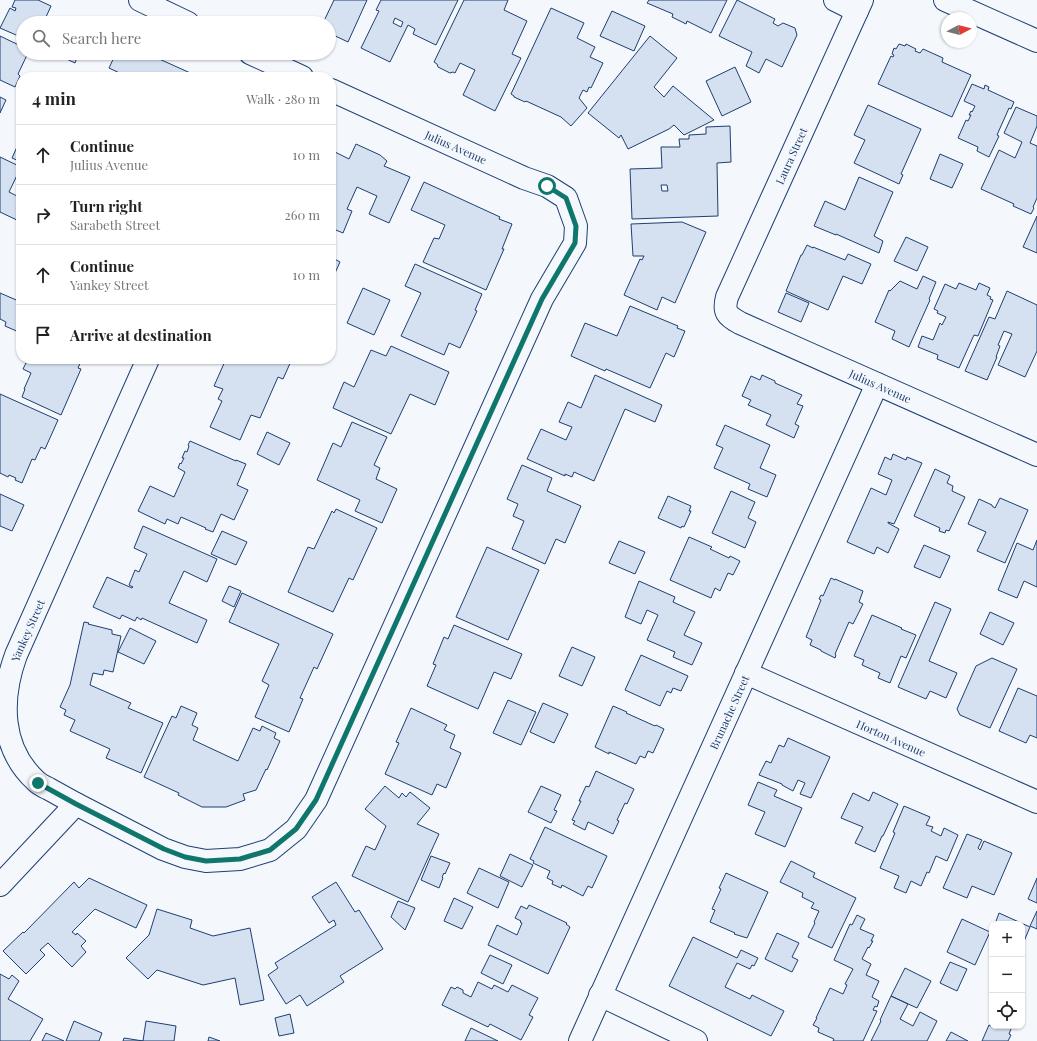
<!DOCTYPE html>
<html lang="en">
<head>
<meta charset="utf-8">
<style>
	:root { --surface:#fff; --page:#f6f6f6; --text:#222; --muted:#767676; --line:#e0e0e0 }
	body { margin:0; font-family:"Playfair Display",serif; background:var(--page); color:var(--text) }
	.controls { position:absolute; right:12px; bottom:12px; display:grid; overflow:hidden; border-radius:8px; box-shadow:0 1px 3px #0004 }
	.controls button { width:36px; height:36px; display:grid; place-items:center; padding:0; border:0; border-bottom:1px solid var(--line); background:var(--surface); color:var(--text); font:20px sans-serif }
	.compass { position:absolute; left:941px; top:12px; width:36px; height:36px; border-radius:50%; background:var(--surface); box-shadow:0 1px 3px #0004; rotate:83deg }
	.stop { position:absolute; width:12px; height:12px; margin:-9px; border:3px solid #0f766e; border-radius:50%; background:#fff }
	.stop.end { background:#0f766e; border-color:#fff; box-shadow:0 1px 4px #0008 }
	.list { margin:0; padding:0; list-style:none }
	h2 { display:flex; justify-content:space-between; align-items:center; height:52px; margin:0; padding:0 16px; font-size:17px }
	h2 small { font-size:13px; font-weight:400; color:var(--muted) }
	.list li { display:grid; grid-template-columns:26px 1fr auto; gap:12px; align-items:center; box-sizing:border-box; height:60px; padding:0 16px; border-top:1px solid var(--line) }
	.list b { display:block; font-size:15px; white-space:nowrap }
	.list p { margin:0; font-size:13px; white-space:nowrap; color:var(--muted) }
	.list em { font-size:13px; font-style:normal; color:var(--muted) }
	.icon { flex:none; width:22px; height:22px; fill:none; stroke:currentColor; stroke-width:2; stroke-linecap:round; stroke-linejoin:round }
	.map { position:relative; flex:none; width:1037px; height:1041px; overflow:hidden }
	.search { position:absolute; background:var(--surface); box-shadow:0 1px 3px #0004; left:16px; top:16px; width:320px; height:44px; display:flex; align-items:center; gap:10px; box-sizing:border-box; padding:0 14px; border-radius:22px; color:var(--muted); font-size:15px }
	.panel { position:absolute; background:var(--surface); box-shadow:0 1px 3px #0004; left:16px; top:72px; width:320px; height:292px; border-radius:16px }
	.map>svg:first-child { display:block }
	.building { fill:#d5e0f0; stroke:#1d3f73; fill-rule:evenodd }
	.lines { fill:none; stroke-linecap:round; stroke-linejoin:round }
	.minor-casing { stroke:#1d3f73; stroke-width:24 }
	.minor { stroke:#f4f7fb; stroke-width:22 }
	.route { stroke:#0f766e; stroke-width:5 }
	.labels { text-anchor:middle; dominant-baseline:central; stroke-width:3; stroke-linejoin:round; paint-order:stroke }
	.street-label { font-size:11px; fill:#1d3f73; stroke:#f4f7fb }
</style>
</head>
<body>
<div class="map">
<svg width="1037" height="1041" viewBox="0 0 1037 1041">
	<rect width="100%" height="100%" fill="#f4f7fb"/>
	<path class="building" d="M15 0H38L51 6 46 17 58 23H23V38L0 28 10 8 15 11 16 8 12 7Z
		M334 0H367L348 42 329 33V23H323Z
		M381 0H458L436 45 413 34 415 29 408 25 390 62 361 48 379 11 376 10ZM395 18 403 22 401 27 393 23Z
		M464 0H508L504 10 527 21 512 54 521 58 495 111 463 95 475 70 460 63 455 73 453 72 450 73 438 67 437 64 434 62Z
		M649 0H727L711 33 687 21 686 24 672 17 673 14 647 3Z
		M737 0 775 19 773 23 778 26 783 23 795 28 797 35 782 67 766 59 759 73 746 66 752 52 719 36Z
		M551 8 584 23 577 38 595 47 590 57 603 63 591 88 589 87 587 92 583 90 579 98 587 108 571 126 561 117 526 101 525 102 514 97V96L511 94Z
		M612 11 645 26 634 51 600 36Z
		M0 36 23 47V53H28L18 74 20 76 15 87 0 80Z
		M650 36 677 58 654 87 664 97 673 86 714 120 684 135 674 125 669 129 628 149 621 135 619 138 588 113Z
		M899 44 905 46 906 44 916 49 915 51 920 53 923 49 943 58 942 62 971 75 952 117 878 84 891 56 893 57 894 55 892 54 894 48 896 49Z
		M54 53H79L75 63Z
		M116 53H146L197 76V77H148L141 74 140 77H128L109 68Z
		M735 67 751 102 722 116 706 81Z
		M972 84 984 89 985 85 989 87 988 90 1014 102 1011 109 1009 108 997 135 999 136 989 157 977 151 978 147 958 138 966 120 968 121 971 115H969L971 111 972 112 975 106 964 101Z
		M0 97 6 100 0 113Z
		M868 105 921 129 901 174 903 175 899 184 854 163 865 140 854 135Z
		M1016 107 1037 116V126L1030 143 1037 146V198L1033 207 1034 208 1031 214 1013 206 1014 204 981 189 999 150 1015 158 1022 142 1004 133Z
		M730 126 731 162 717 163 718 216 632 219 630 169 662 168 661 147H680L679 139H689V135L706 134V127ZM661 185H667L668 191H662Z
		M21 138V162L12 158Z
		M356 144 380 155 387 161 384 166 410 177 389 223 369 214 377 196 357 187 347 209 352 211 343 233 331 228V150L349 159Z
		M940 154 963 164 952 188 930 179Z
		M0 157 21 167 9 192 21 198V222L0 212Z
		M859 177 893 192 874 236 883 241 879 253 836 234V235L814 226 825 201 845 210Z
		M424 182 500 217 499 219 512 224 502 249H504L486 290 423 262 434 238 439 239 445 225 411 210Z
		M1037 216V253L1023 247Z
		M682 222 706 232 675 303 662 297 657 310 624 295 640 259 642 260 644 256H633L631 224Z
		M906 237 928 247 917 271 894 261Z
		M807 245 813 248V247L845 260 848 254 871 264 862 284 843 276 828 310 786 291 801 255H802Z
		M331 257 340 262 331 282 334 283 331 290Z
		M415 264 482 294 475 310 477 311 460 348 449 343 444 355 401 336 421 293 405 286Z
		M923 276 936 282 929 299 930 300 909 347 892 339 895 331 875 322 889 290 890 291 900 281 917 289Z
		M959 283 976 290 979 283 990 288 987 295 991 297 990 299 993 300 978 336 974 335 959 368 937 359 938 355 918 347 922 336 933 340 940 323 942 325 946 317 937 313 938 311 934 309 945 284 956 289Z
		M363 288 390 300 374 335 347 323Z
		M1007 291 1037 305V351L1025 377 998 365 1012 334 1004 331 998 345 1000 346 996 357H997L987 380 965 371 989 317 995 319Z
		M0 293 21 302V333L5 326 6 322 0 319Z
		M786 293 809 303 801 322 778 312Z
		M630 306 678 326 677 328 685 331 674 357 666 353 650 388 606 369 605 371 571 356 585 323 617 336Z
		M391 346 449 372 435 405 410 394 391 434 333 408 344 382 354 387 371 350 386 356Z
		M28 359H82L78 368 81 369 61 415 22 397 25 389H24L31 373 23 369Z
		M226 359H292L283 379 278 377 260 418 251 415 240 440 210 427 222 401 218 399 223 389 214 386Z
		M595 375 662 405 655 422 625 409 594 481 574 472 572 477 565 474V476L527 459 541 429 566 440 572 427 559 422 568 402 581 408Z
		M762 375 775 381V383L802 395 797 404 803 406 795 424 799 426 794 438 766 425 771 415 748 405 751 400 742 396 751 376 760 380Z
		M0 394 58 420 45 449 41 447 35 460 32 459 22 483 15 480 16 478 9 475 8 477 0 473Z
		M352 422 387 437 374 465 380 468 376 479 397 489 382 523 355 511 360 500 317 480 333 443 341 447Z
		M725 425 770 445 760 468 776 475 767 497 748 489 750 484 714 468 723 448 716 445Z
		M267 432 290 443 279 465 257 454Z
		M190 441 236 461V460L246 464 237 485 248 490 234 520 221 514 213 532 205 529 206 528 181 517 178 524 167 519 165 524 138 511 150 486 174 497 185 472 178 468 180 463 181 464 184 458H182L185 451 187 452 189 446 188 445Z
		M893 454 906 460 907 457 922 463 894 524 888 522V523L899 529 888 553 877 547 874 554 847 542 871 488 886 495 892 480 878 474 885 457 891 460Z
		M522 465 552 478 547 491 581 506 565 543 556 539 545 564 512 549 524 521 513 516 518 504 507 499Z
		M935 469 950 476 947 483 953 486 952 491 965 497 949 531 946 530 945 533 939 531 940 528 914 516Z
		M731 491 755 502 748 518 756 522 745 548 712 533Z
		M0 494 24 505 12 531 0 526Z
		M668 496 691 506 689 511H691L684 527 682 526 681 528 658 518Z
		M1000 498 1028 510 1005 563 977 551 986 532 968 524 979 499 992 505V506L995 508Z
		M336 509 377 528 353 580 349 578 333 612 288 592 308 547 314 549 332 511 334 513Z
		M143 526 217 559 207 582 184 571 169 603 207 620 197 643 142 618 141 620 137 617 135 621 122 615 120 619 93 607 107 577 132 588 133 587 129 585 135 570 139 572 147 554 134 548Z
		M222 531 247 542 236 565 211 554Z
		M689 537 712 547 710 549 729 558 730 556 740 561 733 575 728 573 720 591 715 588 711 598 670 580Z
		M1037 540V587L1024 581 1017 598 998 590 1017 543 1033 550Z
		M619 541 645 552 635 574 609 563Z
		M924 545 950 556 940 578 914 567Z
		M487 547 539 570 508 640 456 617Z
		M831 578 835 580V579L863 591 859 602 863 604 853 624 849 622 835 654 836 655 835 658 821 651V650L810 645 812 640 806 637 821 600 819 599 821 595 823 596Z
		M639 581 675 597 673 602 695 612 684 635 702 643 692 665 673 657 675 652 647 640 658 615 647 610 641 624 625 617Z
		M229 586 241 591 234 607 222 601Z
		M242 593 333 634 317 669 314 667 300 698 303 699 289 732 255 717 269 685 262 681 279 644 229 622Z
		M935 602 951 609 929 661 957 673 946 698 930 691 926 699 898 687Z
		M990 612 1014 623 1003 645 980 634Z
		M872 615 902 628 901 629 916 635 906 658 901 656 890 683 878 678 880 673 862 665 864 660 854 656Z
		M84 622 89 623 88 624 112 630V634L121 636 113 672 104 670 103 675 93 673 90 685 131 703 128 708 163 723 141 773 106 758 110 749 70 731 75 720 64 715 66 710 60 707 70 685Z
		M454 625 522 654 511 679 494 672 478 709 427 686 436 665 433 664 444 637 448 639Z
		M130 628 156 641 144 664 118 652Z
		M572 647 595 657 582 686 559 676Z
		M641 655 688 676 681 691 673 688 671 693 667 691 660 706 625 690Z
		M992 658 1017 669 990 728 960 715 957 709 976 666Z
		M1018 688 1037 696V738L1030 735 1026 743 999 731Z
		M508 700 536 712 521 745 493 733Z
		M543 703 568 714 554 743 530 732Z
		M181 706 197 713 192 725 198 728 193 740 238 761 253 728 260 731 262 726 276 733 274 738 280 741 267 770 266 769 256 790 243 794 245 800 226 807H202L178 795 179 793 144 777 172 716 176 718Z
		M613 706 627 712 626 713 655 726 656 725 664 729 653 753 648 751 645 758 640 756 636 764 609 752V754L595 747Z
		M411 708 447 725 444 730 455 735 450 748 461 753 446 788 437 784 432 795 385 774 399 743 396 742Z
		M788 738 830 757 811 798 800 794 805 783 798 780 793 791 782 785V784L759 775 766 761 771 763 779 745 784 747Z
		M596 771 634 789 627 804 625 803 617 820 619 821 613 834 588 822 585 830 573 824 575 821 572 820 581 801H579L586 786 589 787Z
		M758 782 777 790 774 796 802 808 785 847 755 834 765 812 748 805Z
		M385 786 399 798 402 793 406 797 410 792 430 808 417 824 439 834 408 902 352 876 366 846 375 850 386 826 365 809Z
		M541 786 561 795 554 810 557 811 551 823 528 812Z
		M873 792 898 804 883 836H882L875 852 855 843 863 827 841 818 853 793 869 801Z
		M904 806 930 817 926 825 933 827 931 831 941 836 944 828 958 835 947 861 936 856 929 873 927 872 921 886 911 881 906 893 894 888 899 876 880 868 895 833 893 832Z
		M545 827 607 856 592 888 588 886 583 896 562 885 561 888 552 884 553 881 547 878 550 871 533 863 534 861 530 859Z
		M967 834 982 840 978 848 980 850 984 841 1012 853 994 895 972 886 967 898 943 888Z
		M510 854 533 865 522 887 500 876Z
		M431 856 450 863 445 874 444 873 442 877 443 878 439 888 421 880Z
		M791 861 815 873 813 877 856 898 832 948 808 937 815 923 814 922 819 911 811 908 814 903 802 897 803 893 780 882Z
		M479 868 509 882 498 908 467 893Z
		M726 873 768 892 747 938 734 934 735 933 710 922 715 910 712 909 721 889 719 888Z
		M89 878 147 905 136 928 95 909 72 932 76 935 77 933 86 941 81 946 86 952 72 967 48 943 40 950 45 955 26 974 3 951 23 932 24 933 74 882 79 888Z
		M1037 878V903L1028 899Z
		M336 882 355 912 359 910 383 949 340 976 344 982 307 1006 300 995 286 1004 268 975 278 968 275 963 336 925 334 920 329 923 312 897Z
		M454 898 473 907 462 929 444 921Z
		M398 901 415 908 405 930 391 917Z
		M529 905 567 923 566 924 570 927 548 974 488 945 497 925 517 935 522 923 520 922 521 921 515 918 521 906 527 909Z
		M157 909 192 920 190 928 213 936 250 928 264 1000 240 1005 235 978 203 985 157 970 148 979 126 958 149 935Z
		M1037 911V929L1030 926Z
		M999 913 1030 927 1022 946V924H995Z
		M857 915 865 919 860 929 874 935 871 941H873L869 948 868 947 862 959 871 964 866 975 879 981 872 997 879 1001 877 1007 875 1006 873 1010 877 1011 863 1041H833L834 1039 818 1032 819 1028 813 1025 817 1018H816L830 988 843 994 847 985 845 984 853 969 834 960 850 924 852 925Z
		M962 919 990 932 975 965 947 952Z
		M777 933 799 943 792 957 798 960 792 972 765 959Z
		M693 937 737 958 741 950 758 958 754 966 752 965 750 969 737 963 725 987 750 999 752 995 784 1011 771 1036 669 986Z
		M490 955 512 965 503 984 481 973Z
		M950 962 967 969 957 991 940 983Z
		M905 968 931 981 917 1008 891 996Z
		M0 974 9 979 12 975 19 981 8 999 43 1019 30 1041H0Z
		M478 982 492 989 494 985 508 992 512 985 538 998 529 1015 533 1017 521 1040 490 1024 488 1027 442 1005 451 987 455 989 457 987 463 990V993L471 997Z
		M891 996 908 1004 900 1019 913 1026 920 1012 937 1021 927 1041H871L881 1021 880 1020Z
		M290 1014 294 1033 279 1036 275 1018Z
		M74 1021 102 1033 99 1041H66Z
		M146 1021 176 1026 174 1041H123L124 1038 143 1041Z
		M992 1024V1026H1005L1011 1029 1009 1034 1011 1035 1008 1041H982L989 1025 991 1026Z
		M471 1028 498 1041H465Z
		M951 1032 968 1041H946Z
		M46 1033 64 1041H42Z
		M209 1037 220 1041H208Z"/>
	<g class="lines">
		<g class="minor-casing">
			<g id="minor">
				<path d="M140 0 188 23"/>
				<path d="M835 0 857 11"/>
				<path id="s1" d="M862 0 727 297C723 312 727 316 740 323L1037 455"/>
				<path d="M945 0 1037 41"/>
				<path d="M250 53 302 77"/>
				<path id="s2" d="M746 673 1037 802"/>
				<path d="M76 804 163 849 185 857 206 861 240 859 270 850 296 829 316 800 542 299 575 243 576 226 566 198 547 186 524 178 331 90"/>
				<path id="s3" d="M0 885 76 804C67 799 58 794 49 789 45 787 40 785 36 781 0 748 0 699 16 655L148 359"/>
				<path d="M600 995 696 1041"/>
				<path id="s4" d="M580 1041 877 384"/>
			</g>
		</g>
		<use href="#minor" class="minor"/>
	</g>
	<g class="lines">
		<path class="route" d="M38 783 76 804 164 849 185 857 206 861 240 859 270 850 296 829 316 800 542 299 575 243 576 226 566 198 547 186"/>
	</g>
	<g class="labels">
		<g class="street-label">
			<text transform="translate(456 147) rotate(24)">Julius Avenue</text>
			<text transform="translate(791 156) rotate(-66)">Laura Street</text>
			<text stroke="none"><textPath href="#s1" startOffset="513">Julius Avenue</textPath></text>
			<text stroke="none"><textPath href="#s3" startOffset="320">Yankey Street</textPath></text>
			<text stroke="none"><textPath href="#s4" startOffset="361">Brunache Street</textPath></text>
			<text stroke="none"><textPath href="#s2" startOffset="159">Horton Avenue</textPath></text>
		</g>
	</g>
</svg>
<div class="controls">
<button>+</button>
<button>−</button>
<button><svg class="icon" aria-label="locate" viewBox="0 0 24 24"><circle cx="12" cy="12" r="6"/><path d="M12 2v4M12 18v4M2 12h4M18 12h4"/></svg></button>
</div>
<svg class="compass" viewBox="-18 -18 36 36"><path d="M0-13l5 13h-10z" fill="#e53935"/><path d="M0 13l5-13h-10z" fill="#767676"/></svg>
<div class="stop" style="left:547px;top:186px"></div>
<div class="stop end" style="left:38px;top:783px"></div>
<div class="search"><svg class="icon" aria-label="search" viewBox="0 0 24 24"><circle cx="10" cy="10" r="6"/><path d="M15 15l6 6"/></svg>Search here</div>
<section class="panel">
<h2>4 min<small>Walk · 280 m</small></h2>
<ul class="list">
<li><svg class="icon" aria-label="ahead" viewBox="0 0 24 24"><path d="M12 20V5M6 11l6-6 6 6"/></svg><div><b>Continue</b><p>Julius Avenue</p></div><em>10 m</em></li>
<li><svg class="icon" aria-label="right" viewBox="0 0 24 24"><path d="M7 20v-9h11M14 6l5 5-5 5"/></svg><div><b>Turn right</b><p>Sarabeth Street</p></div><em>260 m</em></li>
<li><svg class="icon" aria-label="ahead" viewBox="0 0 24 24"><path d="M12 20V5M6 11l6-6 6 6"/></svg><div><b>Continue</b><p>Yankey Street</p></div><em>10 m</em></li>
<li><svg class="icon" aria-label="arrive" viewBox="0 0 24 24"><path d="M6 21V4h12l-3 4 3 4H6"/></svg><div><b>Arrive at destination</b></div></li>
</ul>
</section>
</div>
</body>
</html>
